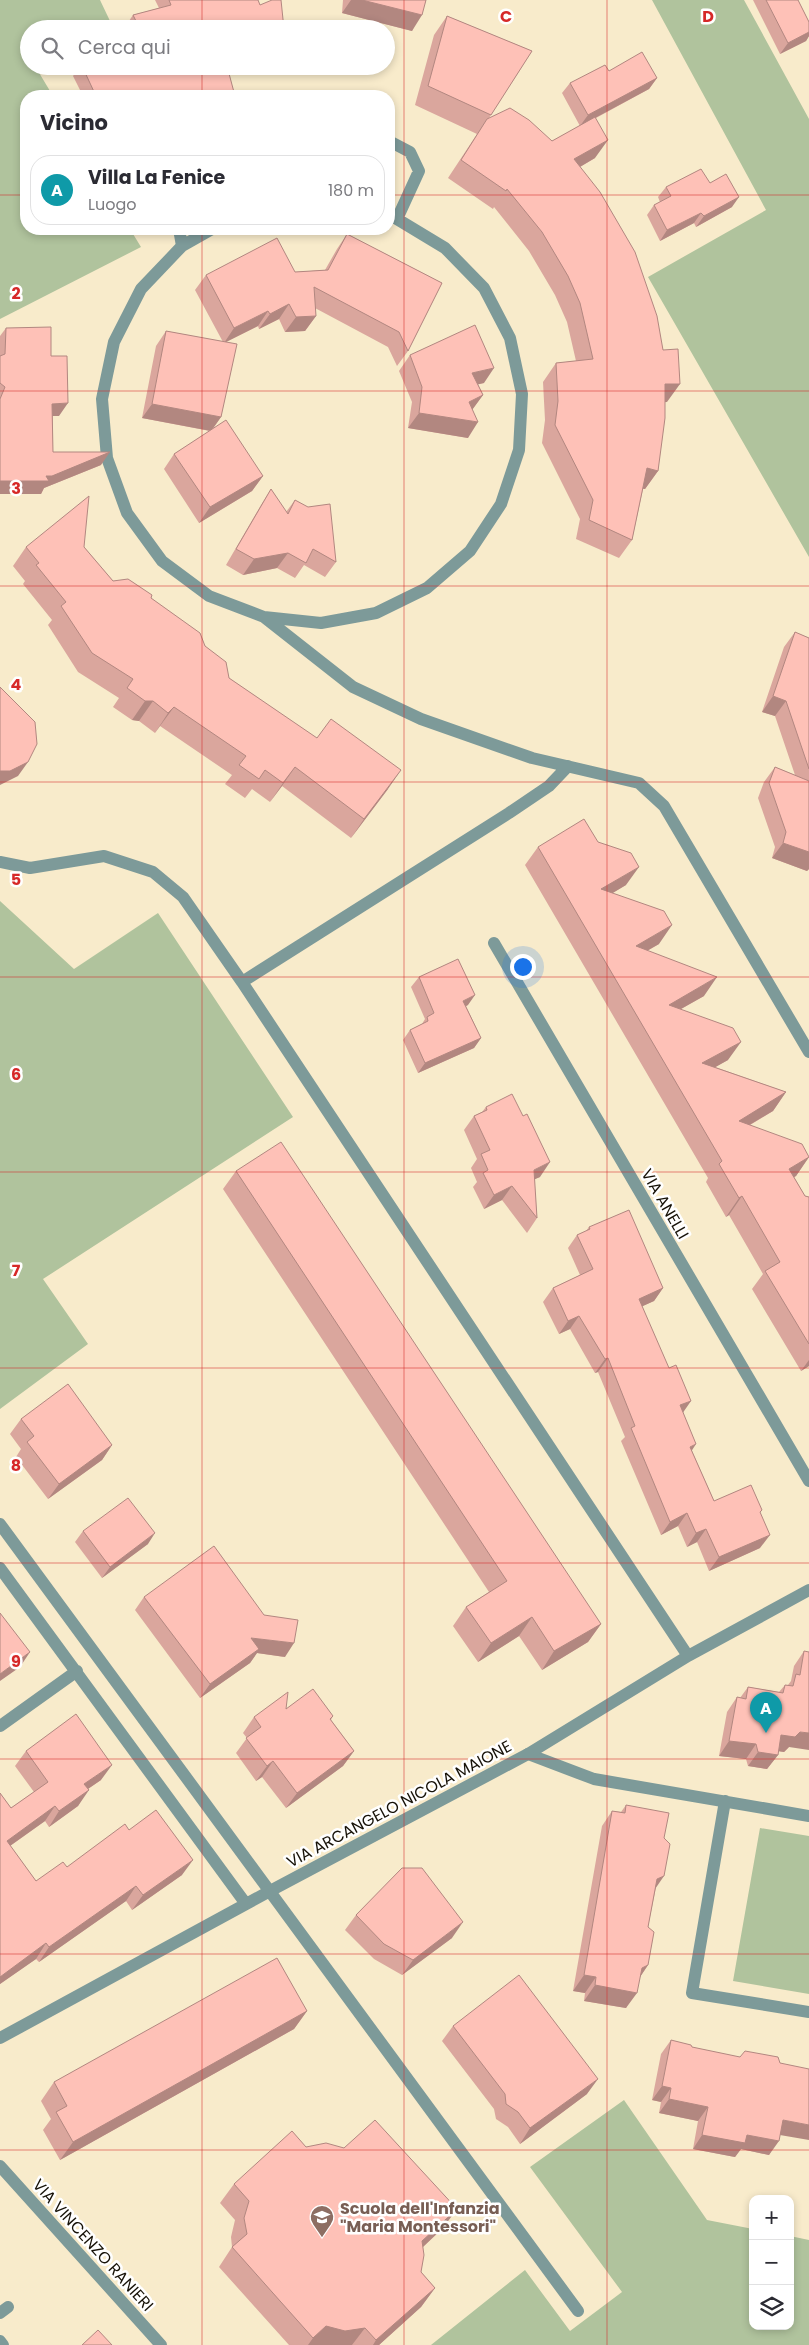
<!DOCTYPE html>
<html lang="it">
<head>
<meta charset="utf-8">
<style>
	:root { --surface:#fff; --page:#f2f2f3; --text:#2b2b33; --muted:#7c7c81; --line:#e1e1e2; --accent:#1a73e8 }
	body { margin:0; font-family:Poppins,sans-serif; background:var(--page); color:var(--text) }
	.controls { position:absolute; right:15px; bottom:15px; display:grid; overflow:hidden; border-radius:10px; box-shadow:0 2px 8px #0003 }
	.controls button { width:45px; height:45px; display:grid; place-items:center; padding:0; border:0; border-bottom:1px solid var(--line); background:var(--surface); color:var(--text); font:25px sans-serif }
	.you { position:absolute; left:522px; top:966px; width:18px; height:18px; margin:-12px; border:4px solid #fff; border-radius:50%; background:#1a73e8; box-shadow:0 0 0 8px #1a73e833 }
	.badge { display:grid; place-items:center; width:32px; height:32px; border-radius:50%; background:var(--accent); color:#fff; font-size:16px; font-weight:700 }
	.pin { position:absolute; translate:-50% -41px; filter:drop-shadow(0 1px 2px #0008) }
	.pin::after { content:''; position:absolute; top:26px; width:18px; height:15px; background:inherit; clip-path:polygon(0 0,100% 0,50% 100%) }
	.list { margin:0; padding:0; list-style:none }
	h2 { display:flex; justify-content:space-between; align-items:center; height:65px; margin:0; padding:0 20px; font-size:21px }
	h2 small { font-size:16px; font-weight:400; color:var(--muted) }
	.list li { display:grid; grid-template-columns:32px 1fr auto; gap:15px; align-items:center; box-sizing:border-box; height:70px; margin:0 10px 10px; padding:0 10px; border:1px solid var(--line); border-radius:20px }
	.list b { display:block; font-size:19px; white-space:nowrap }
	.list p { margin:0; font-size:16px; white-space:nowrap; color:var(--muted) }
	.list em { font-size:16px; font-style:normal; color:var(--muted) }
	.icon { flex:none; width:28px; height:28px; fill:none; stroke:currentColor; stroke-width:2; stroke-linecap:round; stroke-linejoin:round }
	.map { position:relative; flex:none; width:809px; height:2345px; overflow:hidden }
	.search { position:absolute; background:var(--surface); box-shadow:0 2px 8px #0003; left:20px; top:20px; width:375px; height:55px; display:flex; align-items:center; gap:12px; box-sizing:border-box; padding:0 18px; border-radius:28px; color:var(--muted); font-size:19px }
	.panel { position:absolute; background:var(--surface); box-shadow:0 2px 8px #0003; left:20px; top:90px; width:375px; height:145px; border-radius:20px }
	.map>svg:first-child { display:block }
	.green { fill:#b0c39d }
	.lines { fill:none; stroke-linecap:round; stroke-linejoin:round }
	.lane { stroke:#7d9a99; stroke-width:12 }
	.street { stroke:#7d9a99; stroke-width:12 }
	.wall { fill:#daa69d }
	.shaded-wall { fill:#b28780 }
	.building { fill:#fec1b7; stroke:#b28780 }
	.grid { fill:none; stroke:#d62828; stroke-width:1; stroke-opacity:0.55 }
	.labels { text-anchor:middle; dominant-baseline:central; stroke-width:5; stroke-linejoin:round; paint-order:stroke }
	.street-label { font-size:16px; fill:#161107; stroke:#fff }
	.education-label { font-size:16px; font-weight:bold; fill:#785e54; stroke:#fff; text-anchor:start }
	.grid-label { font-size:16px; text-anchor:middle; font-weight:bold; fill:#d62828; stroke:#fff; stroke-width:5; stroke-linejoin:round; paint-order:stroke }
</style>
</head>
<body>
<div class="map">
<svg width="809" height="2345" viewBox="0 0 809 2345">
	<rect width="100%" height="100%" fill="#f8ebcb"/>
	<path class="green" d="M0 0H100L110 21 96 29H29V66H35L53 96H26V229H130L141 247 0 319Z
		M652 0H744L809 119V557L648 277 766 210Z
		M0 901 74 969 158 913 293 1117 43 1279 88 1344 0 1409Z
		M760 1828 809 1836V1994L733 1981Z
		M624 2100 707 2220 753 2229V2326H790V2236L809 2240V2345H431L525 2270 570 2331 622 2292 530 2167Z"/>
	<g class="lines">
		<path class="lane" d="M0 1524 578 2311
			M528 1754 594 1779 809 1816
			M725 1801 692 1993 809 2012"/>
		<path class="street" d="M389 141 410 152 419 171 397 219
			M179 229 182 246
			M212 229 182 246 141 289 114 342 102 399 107 458 127 513 162 561 209 596 264 617 321 623 376 613 427 588 470 551 501 504 519 450 522 394 510 338 484 288 445 248 397 219 389 216
			M264 617 353 687 421 719 532 758 639 783 664 806 809 1052
			M0 862 30 868 104 856 153 872 183 897 242 982 688 1656
			M494 943 809 1481
			M242 982 509 813 549 786 568 766
			M0 1568 246 1904
			M0 1726 77 1671
			M0 2038 270 1891 528 1754 688 1656 809 1590
			M0 2166 161 2345
			M0 2313 8 2307
			M0 2341 3 2345"/>
	</g>
	<path class="wall" d="M155 0H258L260 5 284 29H126L125 27 133 15 159 8Z
		M343 0H426L412 31 342 13Z
		M753 0H798L809 22V36L806 41 780 54Z
		M447 16 532 51 489 118 552 141 580 126 562 93 570 83 609 71 657 78 649 89 596 118 595 158 580 167 667 402H665L658 471 645 489H643L632 540 619 558 576 539 580 519 542 443 545 420 543 382 556 363 576 361 567 322 555 295 529 251 494 207 493 209 448 178 477 134 415 105 434 35Z
		M80 66H82L235 96H83L73 76Z
		M710 183 732 207 696 227 694 223 660 241 647 215 654 205 660 202 658 197 666 187Z
		M347 234 442 283 408 351 397 366 388 347 315 308 316 316 305 331 285 332 279 319 259 329 258 326 226 342 221 417 212 430 263 476 252 491 199 523 164 469 174 454 210 431 142 418 156 346 166 331 223 342 195 290 206 275 295 272 325 270 337 249Z
		M6 328 51 356 59 416H53V452L101 465 44 488 41 494H0V336Z
		M410 355 484 383 478 384 483 395 472 410 468 438 408 428 412 402 399 371Z
		M271 489 286 512 295 500 336 562 325 577 304 565 295 578 277 568 243 575 226 565 261 505Z
		M26 547H84L113 581 151 598 205 646 229 678 388 789 351 838 282 786 270 802 252 789 245 798 225 784 232 775 160 726 155 733 139 721 132 720 113 707 119 698 78 672 48 625 52 620 23 584 25 581 13 566Z
		M795 632 809 638V869L807 871 772 858 775 847 758 798 764 782 775 767 795 775 775 716 762 712 784 647Z
		M538 847 626 885 612 893 659 944 647 951 704 996 681 1009 728 1060 715 1067 786 1092 773 1111 750 1125 809 1157 796 1176 794 1177 805 1196 809 1197V1366L801 1371 752 1289 763 1274 729 1215 726 1217 706 1182 708 1178 525 865Z
		M419 977 468 1005 466 1006 481 1038 474 1048 418 1073 403 1040 410 1030 422 1024 425 1019 411 987Z
		M486 1107 540 1177 534 1179 537 1218 527 1233 502 1200 484 1209 473 1187 477 1182 471 1168 477 1159 464 1130 474 1116 482 1112Z
		M236 1171 601 1624 588 1642 542 1670 519 1636 478 1662 453 1626 466 1607 489 1592 223 1189Z
		M589 1227 663 1288 654 1301 642 1306 683 1412 692 1451 714 1501 762 1510 760 1513V1548L709 1571 697 1542 687 1547 678 1526 661 1535 621 1441 625 1437 598 1372 595 1373 570 1329 559 1334 543 1302 553 1288 580 1275 568 1248 577 1235 586 1231Z
		M21 1419 112 1445 102 1460 48 1499 16 1457 21 1449 10 1434Z
		M83 1531 148 1544 102 1578 75 1542Z
		M144 1597 285 1657 257 1653 250 1663 200 1698 135 1610Z
		M804 1651 789 1747 784 1752 778 1751V1755L767 1769 748 1766 746 1759 719 1756 727 1712 737 1697 740 1698 748 1687 779 1692 785 1685H788L791 1681 794 1666Z
		M286 1709 333 1716 331 1720 354 1751 343 1766 286 1808 262 1777 256 1781 236 1753 247 1738 243 1733 254 1717Z
		M26 1751 101 1780 88 1789 78 1806 49 1827 45 1821 10 1846 36 1881 67 1867 129 1830 182 1875 132 1910 126 1901 39 1962 36 1959 0 1984V1793L11 1808 34 1792 15 1766Z
		M626 1805 656 1887 648 1927V1965L640 1977 626 2008 584 2001 585 1993 573 1991 602 1826 612 1811 621 1812Z
		M356 1915 452 1938 402 1975 374 1959 345 1930Z
		M307 2011 294 2029 60 2160 43 2130 51 2119 41 2101 54 2082Z
		M453 2026 587 2094 520 2144 508 2127 496 2119 494 2109 442 2041Z
		M671 2040 692 2047 780 2135 769 2155 741 2149 735 2157 693 2149 698 2121 659 2113 661 2102 652 2100 661 2054Z
		M306 2147 443 2228 423 2247 421 2272 435 2288 421 2307 379 2345H289L219 2267 232 2247 231 2237 235 2220 220 2203 234 2184Z"/>
	<path class="shaded-wall" d="M351 0H362L422 15 412 31 342 13Z
		M809 32V36L806 41 780 54 788 43Z
		M657 78 649 89 580 126 588 115Z
		M169 91 165 96H157Z
		M608 140 595 158 561 178 574 159Z
		M739 197 732 207 696 227 704 216Z
		M701 213 694 223 660 241 667 230Z
		M289 304 279 319 259 329 270 314Z
		M268 311 258 326 224 343 234 328Z
		M316 316 305 331 285 332 296 317Z
		M494 368 484 383 462 388 472 373Z
		M665 384H680L667 402 652 403Z
		M483 395 472 410 469 402Z
		M68 403 59 416H43L52 404Z
		M152 404 221 417 211 431 142 418Z
		M419 413 478 422 468 438 408 428Z
		M110 452 101 465 44 488 41 494H0V481L46 476Z
		M647 468 658 471 645 489 634 487Z
		M263 476 252 491 199 523 210 507Z
		M288 553 277 568 243 575 254 559Z
		M773 696 786 701 775 716 762 712Z
		M145 701H153L139 721 132 720Z
		M174 707 160 726 155 733 168 713Z
		M28 762 18 776 0 785V771Z
		M295 767 282 786 270 802 283 783Z
		M401 770 388 789 351 838 364 819Z
		M783 843 809 852V869L807 871 772 858Z
		M639 867 626 885 588 908 601 889Z
		M672 925 659 944 622 965 636 946Z
		M717 977 704 996 656 1023 669 1005Z
		M475 995 468 1005 456 1011 463 1001Z
		M481 1038 474 1048 418 1073 425 1063Z
		M741 1042 728 1060 689 1082 702 1063Z
		M786 1092 773 1111 726 1139 739 1121Z
		M809 1157 796 1176 776 1188 789 1169Z
		M550 1162 540 1177 524 1184 534 1170Z
		M512 1186 502 1200 484 1209 494 1195Z
		M742 1196 729 1215 726 1217 739 1198Z
		M663 1288 654 1301 630 1312 639 1299Z
		M579 1316 570 1329 559 1334 568 1321Z
		M608 1358 598 1372 595 1373 605 1359Z
		M809 1360V1366L801 1371Z
		M691 1401 682 1414 680 1405Z
		M696 1444 687 1458 690 1447Z
		M112 1445 102 1460 48 1499 59 1484Z
		M687 1513 678 1526 661 1535 670 1522Z
		M706 1529 697 1542 687 1547 696 1533Z
		M155 1533 148 1544 102 1578 110 1567Z
		M770 1535 760 1548 709 1571 719 1557Z
		M532 1617 519 1636 478 1662 491 1643Z
		M601 1624 588 1642 542 1670 554 1651Z
		M251 1638 294 1643 285 1657 257 1653 250 1663 200 1698 210 1684Z
		M30 1652 20 1667 0 1681V1674Z
		M800 1732 809 1733V1750L789 1747 784 1752 771 1750 781 1735Z
		M729 1741 756 1744 746 1759 719 1756Z
		M354 1751 343 1766 286 1808 297 1793Z
		M758 1752 778 1755 767 1769 748 1766Z
		M273 1761 262 1777 256 1781 267 1766Z
		M112 1765 101 1780 73 1799 84 1784Z
		M89 1790 78 1806 49 1827 59 1811Z
		M55 1806 45 1821 0 1853 7 1841Z
		M193 1860 182 1875 132 1910 143 1895Z
		M664 1876 653 1892 657 1879Z
		M136 1886 126 1901 39 1962 49 1947Z
		M463 1922 452 1938 402 1975 413 1960Z
		M46 1943 36 1959 0 1984V1977Z
		M648 1965 638 1980 642 1968Z
		M584 1975 596 1977 585 1993 573 1991Z
		M595 1985 637 1993 626 2008 584 2001Z
		M307 2011 294 2029 60 2160 73 2142Z
		M598 2079 587 2094 520 2144 530 2128Z
		M662 2086 671 2088 661 2102 652 2100Z
		M669 2099 708 2107 698 2121 659 2113Z
		M783 2120 809 2125V2140L774 2134Z
		M702 2135H747L779 2141 769 2155 741 2149 735 2157 693 2149Z
		M457 2209 443 2228 409 2260 422 2241Z
		M435 2288 421 2307 379 2345H373L376 2340Z
		M326 2326 365 2328 352 2345H308L313 2338Z"/>
	<path class="building" d="M169 0H258L260 5 272 0H281L284 29H140L133 15 171 5Z
		M362 0H426L422 15Z
		M766 0H798L809 22V32L788 43Z
		M447 16 532 51 491 115 428 86Z
		M642 52 657 78 588 115 570 83 605 65 609 71Z
		M82 66H227L235 96H171L169 91 157 96H96Z
		M510 108 529 120 552 141 595 117 608 140 574 159 600 192 635 252 657 316 663 350 678 349 680 384H665V418L658 471 647 468 632 540 589 520 593 500 555 425 558 401 556 363 593 359 580 303 568 276 542 232 507 189 506 191 461 160 487 119Z
		M701 169 710 183 726 174 739 197 704 216 701 213 667 230 654 205 671 196 666 187Z
		M347 234 442 283 408 351 399 332 314 287 316 316 296 317 289 304 270 314 268 311 234 328 206 275 277 238 295 272 328 270Z
		M475 325 494 368 472 373 483 395 469 402 478 422 419 413 422 387 410 355Z
		M51 327V356H67L68 403 52 404 53 452H110L52 476H46L49 481H0V399L5 387 0 383V356L5 354 6 328Z
		M166 331 237 344 221 417 152 404Z
		M226 420 263 476 210 507 174 454Z
		M271 489 288 514 295 500 308 507 330 504 336 562 313 549 306 563 288 553 254 559 236 549Z
		M89 496 84 547 113 581 128 579 152 595 151 598 200 633 205 646 226 662 229 678 317 738 331 719 401 770 364 819 295 767 283 783 265 770 259 779 239 765 246 756 174 707 168 713 153 701H145L127 688 133 679 92 653 61 606 66 602 36 565 39 563 26 547Z
		M795 632 809 638V769L786 701 773 696Z
		M0 687 35 722 37 744 28 762 10 771H0Z
		M775 767 809 781V852L783 843 786 832 769 783Z
		M584 819 598 842 631 853 639 867 601 889 664 911 672 925 636 946 717 977 669 1005 733 1028 741 1042 702 1063 786 1092 739 1121 802 1144 809 1157 789 1169 805 1196 809 1197V1344L765 1271 780 1262 742 1196 739 1198 719 1164 722 1161 538 847Z
		M458 959 475 995 463 1001 481 1038 425 1063 410 1030 428 1021 427 1017 434 1013 419 977Z
		M512 1094 523 1116 527 1114 550 1162 534 1170 537 1218 512 1186 494 1195 483 1173 488 1170 481 1154 490 1150 474 1116 487 1110 486 1107Z
		M281 1142 601 1624 554 1651 532 1617 491 1643 466 1607 507 1581 236 1171Z
		M629 1210 663 1288 639 1299 669 1368 676 1365 691 1401 680 1405 696 1444 690 1447 714 1501 751 1485 762 1510 760 1512 770 1535 719 1557 706 1529 696 1533 687 1513 670 1522 631 1428 635 1426 608 1358 605 1359 579 1316 568 1321 553 1288 593 1269 577 1235 590 1229 589 1227Z
		M68 1384 112 1445 59 1484 27 1442 34 1436 21 1419Z
		M128 1498 155 1533 110 1567 83 1531Z
		M214 1546 264 1615 298 1620 294 1643 251 1638 259 1649 210 1684 144 1597Z
		M0 1613 30 1652 0 1674Z
		M804 1651 809 1652V1733L800 1732 795 1737 781 1735 778 1755 758 1752 756 1744 729 1741 737 1697 746 1699 748 1687 783 1693 785 1685 793 1686 796 1674 800 1675Z
		M313 1689 333 1716 330 1719 354 1751 297 1793 273 1761 267 1766 246 1738 261 1727 254 1717 288 1692 286 1709Z
		M76 1714 112 1765 84 1784 89 1790 59 1811 55 1806 7 1841 36 1881 63 1862 67 1867 125 1824 129 1830 156 1810 193 1860 143 1895 136 1886 49 1947 46 1943 0 1977V1793L11 1808 48 1782 26 1751Z
		M626 1805 669 1813 664 1838 670 1844 664 1876 657 1879 648 1927 654 1932 648 1965 642 1968 637 1993 595 1985 596 1977 584 1975 612 1811 625 1813Z
		M402 1868H422L463 1922 413 1960 384 1944 356 1915Z
		M277 1958 307 2011 73 2142 56 2112 67 2106 54 2082Z
		M519 1975 598 2079 530 2128 518 2112 506 2104 505 2094 453 2026Z
		M671 2040 691 2045 692 2047 740 2057 745 2051 778 2057 780 2063 809 2069V2125L783 2120 779 2141 747 2135 745 2143 702 2135 708 2107 669 2099 671 2088 662 2086Z
		M375 2120 457 2209 422 2241 424 2255 421 2272 435 2288 376 2340 365 2328 345 2331 326 2326 313 2338 232 2247 247 2234 244 2218 249 2201 234 2184 292 2131 306 2147 326 2143 344 2148Z
		M98 2330 112 2345H82Z"/>
	<path class="grid" d="M202 0V29M404 0V2345M607 0V2345M202 66V96M0 195H26M389 195H809M202 229V2345M0 391H809M0 586H809M0 782H809M0 977H809M0 1172H809M0 1368H809M0 1563H809M0 1759H809M0 1954H809M0 2150H809"/>
	<defs>
		<g id="school-pin" transform="scale(1.25)"><path d="M0 17L-7.5 6A9.5 9.5 0 1 1 7.5 6Z" fill="#8d6e63" stroke="#fff"/><path d="M0-5L7-2L0 1L-7-2ZM-4 1L0 2.5L4 1V4Q0 6-4 4Z" fill="#fff"/></g>
	</defs>
	<g fill-rule="evenodd">
		<use href="#school-pin" x="322" y="2217"/>
	</g>
	<g class="labels">
		<g class="street-label">
			<text transform="translate(665 1204) rotate(60)">VIA ANELLI</text>
			<text transform="translate(399 1804) rotate(-28)">VIA ARCANGELO NICOLA MAIONE</text>
			<text transform="translate(93 2245) rotate(48)">VIA VINCENZO RANIERI</text>
		</g>
		<g class="education-label">
			<text x="340" y="2208">Scuola dell'Infanzia<tspan x="340" dy="18">"Maria Montessori"</tspan></text>
		</g>
	</g>
	<g class="grid-label">
		<text x="506" y="22">C</text>
		<text x="708" y="22">D</text>
		<text x="16" y="299">2</text>
		<text x="16" y="494">3</text>
		<text x="16" y="690">4</text>
		<text x="16" y="885">5</text>
		<text x="16" y="1080">6</text>
		<text x="16" y="1276">7</text>
		<text x="16" y="1471">8</text>
		<text x="16" y="1667">9</text>
	</g>
</svg>
<div class="controls">
<button>+</button>
<button>−</button>
<button><svg class="icon" aria-label="layers" viewBox="0 0 24 24"><path d="M12 4l9 5-9 5-9-5zM3 14l9 5 9-5"/></svg></button>
</div>
<div class="you"></div>
<div class="pin badge" style="left:766px;top:1733px;background:#0f9aa8">A</div>
<div class="search"><svg class="icon" aria-label="search" viewBox="0 0 24 24"><circle cx="10" cy="10" r="6"/><path d="M15 15l6 6"/></svg>Cerca qui</div>
<section class="panel">
<h2>Vicino<small></small></h2>
<ul class="list">
<li><span class="badge" style="background:#0f9aa8">A</span><div><b>Villa La Fenice</b><p>Luogo</p></div><em>180 m</em></li>
</ul>
</section>
</div>
</body>
</html>
